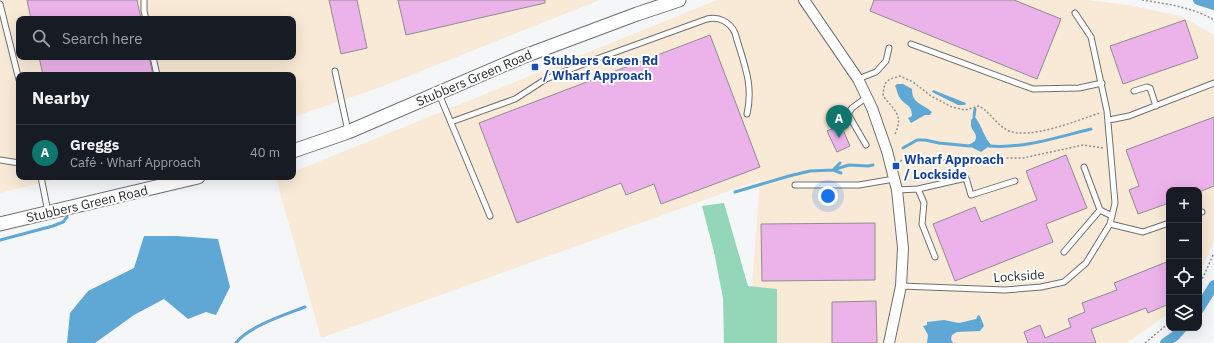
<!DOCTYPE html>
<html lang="en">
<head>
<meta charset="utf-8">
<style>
	:root { --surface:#171b24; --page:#20242c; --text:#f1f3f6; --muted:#9ea1a6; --line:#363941; --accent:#0f766e }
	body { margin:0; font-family:"IBM Plex Sans",sans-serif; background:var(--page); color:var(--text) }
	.controls { position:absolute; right:12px; bottom:12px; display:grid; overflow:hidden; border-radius:8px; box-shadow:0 4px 16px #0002 }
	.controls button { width:36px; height:36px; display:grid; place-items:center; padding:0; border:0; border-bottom:1px solid var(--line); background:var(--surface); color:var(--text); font:20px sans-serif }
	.you { position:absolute; left:828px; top:196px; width:14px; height:14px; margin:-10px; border:3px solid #fff; border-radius:50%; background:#1a73e8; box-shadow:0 0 0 6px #1a73e833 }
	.badge { display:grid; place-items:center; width:26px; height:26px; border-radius:50%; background:var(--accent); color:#fff; font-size:13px; font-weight:700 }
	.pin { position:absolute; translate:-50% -33px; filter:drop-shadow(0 1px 2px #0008) }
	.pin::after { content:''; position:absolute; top:21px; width:14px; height:12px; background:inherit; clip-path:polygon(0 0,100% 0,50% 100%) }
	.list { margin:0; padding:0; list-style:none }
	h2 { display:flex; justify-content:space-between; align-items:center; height:52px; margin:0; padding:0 16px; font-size:17px }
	h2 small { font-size:13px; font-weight:400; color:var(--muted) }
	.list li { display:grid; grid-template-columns:26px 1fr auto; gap:12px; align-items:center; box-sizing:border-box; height:56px; padding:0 16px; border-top:1px solid var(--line) }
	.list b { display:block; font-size:15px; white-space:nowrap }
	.list p { margin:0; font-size:13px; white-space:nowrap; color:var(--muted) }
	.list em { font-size:13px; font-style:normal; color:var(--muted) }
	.icon { flex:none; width:22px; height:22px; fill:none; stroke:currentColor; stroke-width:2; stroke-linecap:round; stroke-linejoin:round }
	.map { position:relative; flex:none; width:1214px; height:343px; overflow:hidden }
	.search { position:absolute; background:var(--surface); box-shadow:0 4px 16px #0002; left:16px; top:16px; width:280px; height:44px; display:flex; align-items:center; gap:10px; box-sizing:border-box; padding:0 14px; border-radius:8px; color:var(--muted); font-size:15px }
	.panel { position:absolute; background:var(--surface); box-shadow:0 4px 16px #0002; left:16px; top:72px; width:280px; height:108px; border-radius:8px }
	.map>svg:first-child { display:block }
	.industrial { fill:#f9ead7; fill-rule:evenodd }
	.green { fill:#94d7b8 }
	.water { fill:#5fa8d5 }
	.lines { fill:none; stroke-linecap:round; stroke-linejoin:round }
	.stream { stroke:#5fa8d5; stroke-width:3 }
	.canal { stroke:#5fa8d5; stroke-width:10 }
	.building { fill:#ecb2ea; stroke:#8f8e8f }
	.lane-casing { stroke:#6e6f70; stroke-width:7 }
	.street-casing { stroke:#6e6f70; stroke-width:12 }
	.secondary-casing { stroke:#6e6f70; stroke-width:15 }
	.path { stroke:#919192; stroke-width:1.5; stroke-dasharray:2 2; stroke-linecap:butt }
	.lane { stroke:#fff; stroke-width:5 }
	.street { stroke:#fff; stroke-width:10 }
	.secondary { stroke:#fff; stroke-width:13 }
	.transit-dot { fill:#1a4fb4; stroke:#fff; stroke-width:1.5 }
	.labels { text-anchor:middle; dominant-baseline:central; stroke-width:4; stroke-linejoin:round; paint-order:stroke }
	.transit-label { font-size:13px; font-weight:bold; fill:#164399; stroke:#fff; text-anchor:start }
	.street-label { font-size:13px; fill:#2d2d2d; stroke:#fff }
</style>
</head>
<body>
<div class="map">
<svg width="1214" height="343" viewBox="0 0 1214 343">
	<rect width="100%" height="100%" fill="#f5f6f7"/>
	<path class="industrial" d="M0 0H600L381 87 293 117V75H19V177H64L0 193ZM19 19H293V57H19Z
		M717 0H1088L1127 5 1181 16 1214 35V241L1199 276V190H1169V313L1127 343H748L760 180 321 338 276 178 280 177H293V172Z"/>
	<path class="green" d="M724 203 748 286 777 289V343H724L723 298 714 252 702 206Z"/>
	<path class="water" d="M897 84H903L912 89C912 104 922 103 932 112L930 115H925L911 123 908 118 912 116C912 104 905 106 900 98 897 94 897 89 895 86Z
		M933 90 966 103 965 105H958L932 92Z
		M974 116C980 121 984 138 992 146L988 147 981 152 971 147 967 146 975 141C978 133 973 133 971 126 971 124 971 122 971 120Z
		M144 236H177L218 239 230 287 216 315 206 312 188 319 164 299 134 315 95 343H67L70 313 88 291 134 268Z
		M978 315 980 316 984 326 980 331 957 332 952 335 951 339 953 343H927L928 335 923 326 927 325V322L944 320 959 323 976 319Z"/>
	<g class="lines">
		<path class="stream" d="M974 116 975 109
			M989 146C1023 149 1058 137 1091 129
			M903 148 917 140H925L939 143 970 146
			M840 163 833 170 841 173
			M735 192 789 176 810 171 833 170 849 165 868 166 873 165
			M0 240 53 226 63 222 67 217
			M236 343C247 327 287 314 305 307"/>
		<path class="canal" d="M1198 0 1214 5
			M1199 309 1214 285
			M1165 343 1175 336 1182 328"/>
	</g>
	<path class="building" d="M27 0H137L141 19H31Z
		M329 0H357L367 48 341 54Z
		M398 0H545V3L406 35Z
		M874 0H1014L1061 19 1037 79 870 11Z
		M1185 20 1198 58 1123 84 1110 46Z
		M710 35 760 167 661 204 654 184 626 195 621 183 517 223 479 123Z
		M39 57H149L153 75H43Z
		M1214 117V186L1199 192V190H1169V203L1138 214 1129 190 1139 186 1126 150Z
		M841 125 850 146 837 152 827 131Z
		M1066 155 1087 208 1046 224 1053 242 955 281 933 224 975 207 981 222 1037 200 1026 171Z
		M875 223V280L762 281 761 224Z
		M1169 261V287L1167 288 1169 294V304L1148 313 1146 308 1091 329 1096 343H1028L1024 332 1040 325 1045 338 1071 327 1068 319 1085 312 1082 303 1117 290 1114 283Z
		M876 301 877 343H832V302Z"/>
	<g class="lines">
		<g class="lane-casing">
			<path id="lane" d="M144 0V11L146 19
				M0 4 19 80
				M911 44 1033 89 1079 88 1102 83
				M153 57 157 75
				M335 71 348 131
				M858 79 876 72 886 61 889 48
				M1134 91 1147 87 1150 88 1156 106
				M439 94 490 216
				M1109 120 1129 116 1214 83
				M451 122 515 99 546 79 591 61 707 19C719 16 730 22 735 33 743 62 754 83 747 114
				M866 145 848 114 852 108 867 97
				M0 160 19 163
				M1084 167 1100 210 1112 216
				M41 177 48 212
				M795 185H859L894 179
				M918 189 924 203 922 224 935 257
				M897 190 918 189 966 178 971 195 1015 181
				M1199 213 1202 212
				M1110 224 1143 232 1169 223
				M1064 252 1100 210
				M901 286 1005 290 1041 287 1064 282 1086 263 1110 224 1115 203 1107 111 1091 37 1075 13"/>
		</g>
		<g class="street-casing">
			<path id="street" d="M804 0 858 79 872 108 887 151 897 190 903 248 901 286 889 343"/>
		</g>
		<g class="secondary-casing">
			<path id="secondary" d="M293 151 348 132 522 57 637 14 679 0
				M0 224 198 177"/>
		</g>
		<path class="path" d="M1142 0C1167 4 1192 7 1214 20
			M895 134C904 115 894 110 883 96 884 81 886 80 900 76L913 82 931 96 952 107 965 110 979 106C990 112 996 124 1007 130 1028 141 1078 120 1100 113
			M900 161 914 157 980 163 999 158H1023L1083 145 1103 148
			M1199 286 1214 253
			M1145 343 1169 323"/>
		<use href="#lane" class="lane"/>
		<use href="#street" class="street"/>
		<use href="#secondary" class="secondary"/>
	</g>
	<g class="transit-dot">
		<rect x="531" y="63" width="8" height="8" rx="2"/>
		<rect x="892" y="162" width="8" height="8" rx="2"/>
	</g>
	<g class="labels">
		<g class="transit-label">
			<text x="543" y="60">Stubbers Green Rd<tspan x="543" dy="15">/ Wharf Approach</tspan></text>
			<text x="904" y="159">Wharf Approach<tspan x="904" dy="15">/ Lockside</tspan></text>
		</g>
		<g class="street-label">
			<text transform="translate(474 78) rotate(-23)">Stubbers Green Road</text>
			<text transform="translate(87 204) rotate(-13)">Stubbers Green Road</text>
			<text transform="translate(1019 276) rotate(-4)">Lockside</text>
		</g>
	</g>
</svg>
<div class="controls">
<button>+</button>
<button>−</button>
<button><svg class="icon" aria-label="locate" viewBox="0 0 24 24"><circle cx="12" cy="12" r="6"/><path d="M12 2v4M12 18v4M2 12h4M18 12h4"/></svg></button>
<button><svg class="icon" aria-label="layers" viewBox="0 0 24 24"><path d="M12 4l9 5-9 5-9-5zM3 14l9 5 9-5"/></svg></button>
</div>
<div class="you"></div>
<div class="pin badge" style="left:839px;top:138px">A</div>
<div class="search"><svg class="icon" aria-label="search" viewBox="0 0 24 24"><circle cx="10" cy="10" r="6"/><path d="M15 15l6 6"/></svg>Search here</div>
<section class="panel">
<h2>Nearby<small></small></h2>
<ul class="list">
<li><span class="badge">A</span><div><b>Greggs</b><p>Café · Wharf Approach</p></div><em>40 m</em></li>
</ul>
</section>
</div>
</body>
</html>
